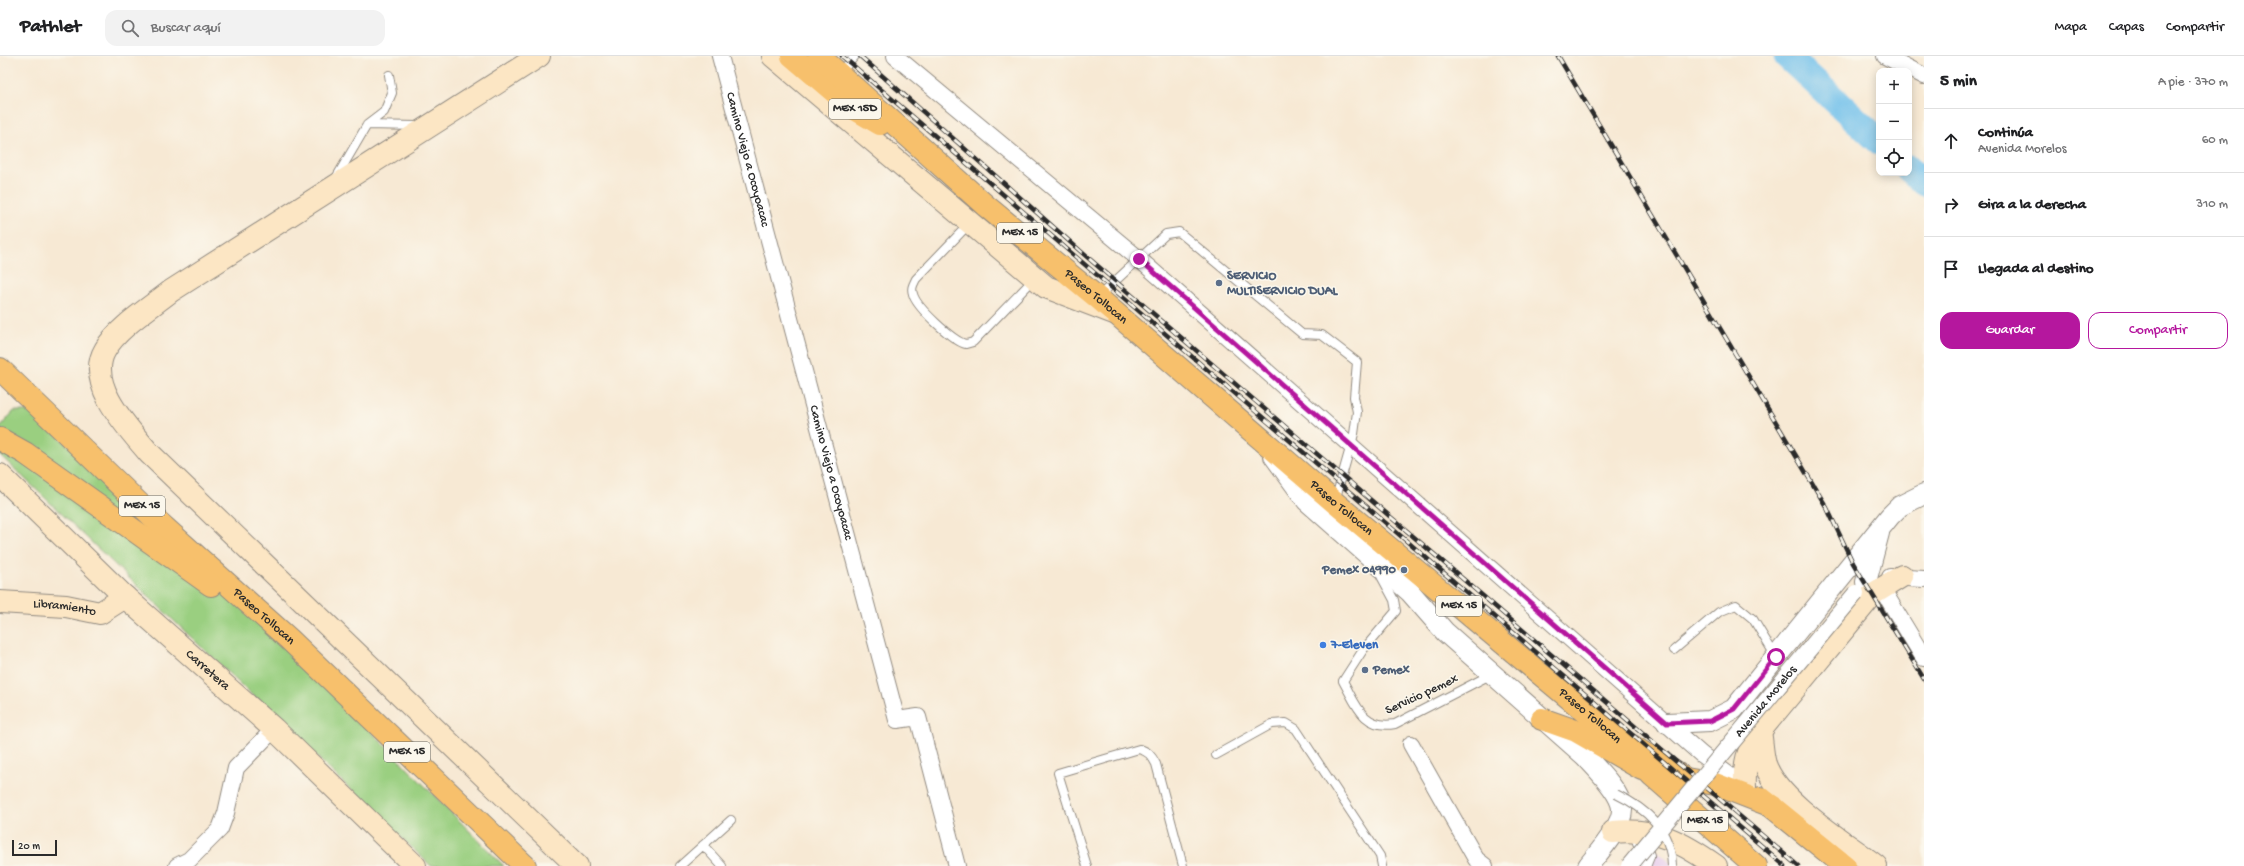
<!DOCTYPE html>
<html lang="es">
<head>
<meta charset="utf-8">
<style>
	:root { --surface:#fff; --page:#f2f2f2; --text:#202124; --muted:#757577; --line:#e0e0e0; --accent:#b5179e }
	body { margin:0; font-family:"Gochi Hand",sans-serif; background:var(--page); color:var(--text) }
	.controls { position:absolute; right:12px; top:12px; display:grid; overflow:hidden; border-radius:8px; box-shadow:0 2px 10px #0003 }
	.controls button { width:36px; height:36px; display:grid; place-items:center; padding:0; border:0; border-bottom:1px solid var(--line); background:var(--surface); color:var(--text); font:20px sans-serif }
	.scale { position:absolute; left:12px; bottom:10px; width:45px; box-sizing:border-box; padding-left:4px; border:2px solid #2b2b2b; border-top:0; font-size:11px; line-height:14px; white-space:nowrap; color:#2b2b2b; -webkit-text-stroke:3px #fbf7ec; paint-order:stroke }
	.stop { position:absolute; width:12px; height:12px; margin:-9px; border:3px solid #b5179e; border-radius:50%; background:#fff }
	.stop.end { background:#b5179e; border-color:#fff; box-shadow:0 1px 4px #0008 }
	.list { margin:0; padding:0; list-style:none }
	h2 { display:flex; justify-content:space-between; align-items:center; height:52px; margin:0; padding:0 16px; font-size:17px }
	h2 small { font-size:13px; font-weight:400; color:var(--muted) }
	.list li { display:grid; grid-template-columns:26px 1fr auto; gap:12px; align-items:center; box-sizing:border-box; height:64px; padding:0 16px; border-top:1px solid var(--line) }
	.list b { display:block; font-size:15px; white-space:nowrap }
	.list p { margin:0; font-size:13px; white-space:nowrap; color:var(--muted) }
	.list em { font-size:13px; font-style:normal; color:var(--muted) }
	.actions { display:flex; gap:8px; padding:12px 16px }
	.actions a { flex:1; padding:9px 0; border:1px solid var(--accent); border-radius:12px; text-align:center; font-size:14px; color:var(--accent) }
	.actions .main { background:var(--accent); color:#fff }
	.icon { flex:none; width:22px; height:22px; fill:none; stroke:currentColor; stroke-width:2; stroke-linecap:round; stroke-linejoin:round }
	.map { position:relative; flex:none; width:1924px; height:810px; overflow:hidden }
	header { display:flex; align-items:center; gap:24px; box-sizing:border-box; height:56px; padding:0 20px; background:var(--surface); border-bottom:1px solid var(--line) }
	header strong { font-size:19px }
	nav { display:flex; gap:22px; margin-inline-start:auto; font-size:14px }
	.search { width:280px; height:36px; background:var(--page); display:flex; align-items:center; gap:10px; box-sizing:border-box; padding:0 14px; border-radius:12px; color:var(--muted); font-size:15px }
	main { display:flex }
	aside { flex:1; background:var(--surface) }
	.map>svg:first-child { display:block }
	.built { fill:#e9d2ed }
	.green { fill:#9acf80; stroke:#627d56 }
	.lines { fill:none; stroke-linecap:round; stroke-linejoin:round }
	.river { stroke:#70c0eb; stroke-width:27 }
	.service-casing { stroke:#918a80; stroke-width:10 }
	.minor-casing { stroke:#918a80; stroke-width:18 }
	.tertiary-casing { stroke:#918a80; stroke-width:22 }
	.secondary-casing { stroke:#918a80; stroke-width:24 }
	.trunk-casing { stroke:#918a80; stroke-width:24 }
	.motorway-casing { stroke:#918a80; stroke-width:24 }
	.service { stroke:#fff; stroke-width:8 }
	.minor { stroke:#fff; stroke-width:16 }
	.tertiary { stroke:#fff; stroke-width:20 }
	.secondary { stroke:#fce6c4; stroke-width:22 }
	.trunk { stroke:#f7c06c; stroke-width:22 }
	.motorway { stroke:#f7c06c; stroke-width:22 }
	.rail-casing { stroke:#2b2b2b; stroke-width:4.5 }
	.rail { stroke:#fbf7ec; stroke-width:3; stroke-dasharray:9; stroke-linecap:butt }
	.service-bridge-casing { stroke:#918a80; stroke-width:10; stroke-linecap:butt }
	.minor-bridge-casing { stroke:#918a80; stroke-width:18; stroke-linecap:butt }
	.service-bridge { stroke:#fff; stroke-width:8 }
	.minor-bridge { stroke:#fff; stroke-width:16 }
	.route { stroke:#b5179e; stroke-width:5 }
	.service-dot { fill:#5c6f8a; stroke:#fbf7ec; stroke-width:1.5 }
	.shop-dot { fill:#3f7fe0; stroke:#fbf7ec; stroke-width:1.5 }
	.labels { text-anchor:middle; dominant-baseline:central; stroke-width:3; stroke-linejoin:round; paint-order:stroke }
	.shield { fill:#fbf7ec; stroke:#696865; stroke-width:1 }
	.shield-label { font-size:12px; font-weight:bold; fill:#2b2b2b }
	.street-label { font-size:13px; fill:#2b2b2b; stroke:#fbf7ec }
	.service-label { font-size:13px; font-weight:bold; fill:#4e5e75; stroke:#fbf7ec; text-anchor:start }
	.shop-label { font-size:13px; font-weight:bold; fill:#366cbe; stroke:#fbf7ec; text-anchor:start }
</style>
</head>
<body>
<header>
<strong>Pathlet</strong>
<div class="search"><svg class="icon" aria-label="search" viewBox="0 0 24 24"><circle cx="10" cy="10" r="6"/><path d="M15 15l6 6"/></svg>Buscar aquí</div>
<nav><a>Mapa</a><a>Capas</a><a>Compartir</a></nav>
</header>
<main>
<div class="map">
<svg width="1924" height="810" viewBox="0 0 1924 810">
	<rect width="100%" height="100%" fill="#fbf7ec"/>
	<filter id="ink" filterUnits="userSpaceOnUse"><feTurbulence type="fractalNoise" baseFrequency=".025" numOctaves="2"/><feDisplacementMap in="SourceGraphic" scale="8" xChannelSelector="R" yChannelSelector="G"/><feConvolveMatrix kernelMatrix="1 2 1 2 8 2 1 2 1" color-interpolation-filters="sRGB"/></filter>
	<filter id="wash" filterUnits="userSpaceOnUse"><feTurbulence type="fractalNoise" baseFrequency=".012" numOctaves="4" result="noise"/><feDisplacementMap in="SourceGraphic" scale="16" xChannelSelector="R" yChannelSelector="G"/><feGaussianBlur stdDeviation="0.9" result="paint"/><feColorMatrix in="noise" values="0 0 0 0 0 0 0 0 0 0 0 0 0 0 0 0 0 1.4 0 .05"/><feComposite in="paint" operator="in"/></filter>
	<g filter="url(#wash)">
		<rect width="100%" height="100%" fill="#f7e9d4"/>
		<path class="built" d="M1646 785 1674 810H1625Z"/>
		<path class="green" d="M14 355H31L328 632 504 810H431L0 399V371Z"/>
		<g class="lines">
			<path class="river" d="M1787 0 1879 85
				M1909 113 1924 127"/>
		</g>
	</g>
	<g filter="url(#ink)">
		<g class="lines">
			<g class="service-casing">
				<path id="service" d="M840 17 855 0
					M367 69 418 70
					M336 122 367 69 384 56 392 37 389 19
					M970 167 916 223C913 229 911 232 913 238 916 251 954 286 966 288L973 286 1034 223
					M1098 241 1166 178 1179 176 1302 278 1322 279 1357 306 1354 341 1357 356 1354 378 1335 445
					M1381 520 1394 544 1396 555 1363 594 1343 625C1356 648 1363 674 1395 668L1492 618
					M1674 594 1719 556 1736 549 1753 563 1776 601
					M1216 699 1272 668 1286 667 1296 673 1380 800 1382 810
					M703 789 722 810
					M680 810 731 764
					M1087 810 1058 717 1139 693C1148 695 1152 700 1156 708L1183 810"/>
			</g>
			<g class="minor-casing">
				<g id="minor">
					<path id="s1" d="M720 0 897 664 918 661 957 810"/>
					<path d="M895 0 1139 203 1702 699 1745 731"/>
					<path d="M1885 0 1924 20"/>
					<path d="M1890 521 1924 523"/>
					<path d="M1881 531 1924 602"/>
					<path d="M1411 688 1476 803 1485 810"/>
					<path d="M1640 783 1646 800 1642 810"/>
					<path d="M177 810 189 804 220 773 226 757 236 712 274 673"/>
				</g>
			</g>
			<g class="tertiary-casing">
				<path id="tertiary" d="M1274 400 1307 445 1410 536 1445 576 1585 700C1596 712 1621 736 1622 753 1623 770 1598 797 1588 810
					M1866 526 1879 477
					M1667 667 1710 665 1734 653 1890 460 1900 450 1924 438"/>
			</g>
			<g class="secondary-casing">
				<g id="secondary">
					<path d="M539 0 171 235C151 251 117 272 105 294 85 328 129 373 149 397L577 810"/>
					<path d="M773 0 1046 231 1114 257"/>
					<path id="s2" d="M0 419 125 541 274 673 415 810"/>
					<path id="s3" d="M0 546 66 550 100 557 125 541"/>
					<path d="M1760 675C1762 686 1762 698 1765 708 1778 746 1845 786 1876 810"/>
					<path d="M1745 731C1744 706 1747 696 1760 675L1873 538 1902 520"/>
					<path d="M1613 776C1657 772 1682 786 1716 810"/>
				</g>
			</g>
			<g class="trunk-casing">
				<g id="trunk">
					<path id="s4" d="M0 313 155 463 289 583 525 810"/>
					<path d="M0 383 25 397 211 529"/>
					<path d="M1542 663 1576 675 1642 713"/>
					<path d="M1627 687 1686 723 1715 728 1772 750"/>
					<path d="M1761 742 1845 810"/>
				</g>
			</g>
			<g class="motorway-casing">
				<g id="motorway">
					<path d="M792 0 853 52 880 68"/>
					<path id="s5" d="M819 0 986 150 1098 242 1334 446 1611 677 1653 720 1756 810"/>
				</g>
			</g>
			<use href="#service" class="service"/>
			<use href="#minor" class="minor"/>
			<use href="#tertiary" class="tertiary"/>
			<use href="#secondary" class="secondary"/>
			<use href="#trunk" class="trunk"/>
			<use href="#motorway" class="motorway"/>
			<g class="rail-casing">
				<path id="rail" d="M842 0 1785 810
					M860 0 1086 200 1798 810
					M1558 0 1827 452 1853 507 1924 623"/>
			</g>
			<use href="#rail" class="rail"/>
			<g class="service-bridge-casing">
				<path id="service-bridge" d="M1616 738C1647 753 1671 774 1672 810"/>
			</g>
			<g class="minor-bridge-casing">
				<g id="minor-bridge">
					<path id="s6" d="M1629 810 1856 537"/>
				</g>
			</g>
			<use href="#service-bridge" class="service-bridge"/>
			<use href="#minor-bridge" class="minor-bridge"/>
		</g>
	</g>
	<g class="lines" filter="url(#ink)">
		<path class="route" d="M1139 203 1667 667 1710 665 1734 653 1776 601"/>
	</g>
	<g class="service-dot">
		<circle cx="1219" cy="227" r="4"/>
		<circle cx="1404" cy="514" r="4"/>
		<circle cx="1365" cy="614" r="4"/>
	</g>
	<circle class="shop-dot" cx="1323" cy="589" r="4"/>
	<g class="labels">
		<g class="shield">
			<rect x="829" y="43" width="52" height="20" rx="3"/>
			<rect x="997" y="167" width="46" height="20" rx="3"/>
			<rect x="119" y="440" width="46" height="20" rx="3"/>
			<rect x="1436" y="540" width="46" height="20" rx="3"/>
			<rect x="384" y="686" width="46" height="20" rx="3"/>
			<rect x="1682" y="755" width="46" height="20" rx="3"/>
		</g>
		<g class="shield-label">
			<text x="855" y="53">MEX 15D</text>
			<text x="1020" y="177">MEX 15</text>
			<text x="142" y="450">MEX 15</text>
			<text x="1459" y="550">MEX 15</text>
			<text x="407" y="696">MEX 15</text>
			<text x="1705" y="765">MEX 15</text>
		</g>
		<g class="street-label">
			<text stroke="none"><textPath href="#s1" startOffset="107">Camino Viejo a Ocoyoacac</textPath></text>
			<text stroke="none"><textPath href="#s5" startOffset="367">Paseo Tollocan</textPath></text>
			<text stroke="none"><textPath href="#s1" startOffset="431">Camino Viejo a Ocoyoacac</textPath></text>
			<text stroke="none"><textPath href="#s5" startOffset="691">Paseo Tollocan</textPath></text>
			<text stroke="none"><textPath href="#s3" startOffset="65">Libramiento</textPath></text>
			<text stroke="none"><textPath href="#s4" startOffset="362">Paseo Tollocan</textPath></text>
			<text stroke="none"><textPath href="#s2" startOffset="285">Carretera</textPath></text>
			<text transform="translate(1422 639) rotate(-25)">Servicio pemex</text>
			<text stroke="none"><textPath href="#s6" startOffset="214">Avenida Morelos</textPath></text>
			<text stroke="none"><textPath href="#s5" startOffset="1015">Paseo Tollocan</textPath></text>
		</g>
		<g class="service-label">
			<text x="1227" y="220">SERVICIO<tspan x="1227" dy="15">MULTISERVICIO DUAL</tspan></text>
			<text x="1396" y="514" text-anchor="end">Pemex 04990</text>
			<text x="1373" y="614">Pemex</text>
		</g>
		<g class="shop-label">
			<text x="1331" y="589">7-Eleven</text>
		</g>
	</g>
</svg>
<div class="controls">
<button>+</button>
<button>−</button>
<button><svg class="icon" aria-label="locate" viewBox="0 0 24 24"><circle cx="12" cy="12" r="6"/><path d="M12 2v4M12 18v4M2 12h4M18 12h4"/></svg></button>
</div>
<div class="scale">20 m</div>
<div class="stop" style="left:1776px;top:601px"></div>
<div class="stop end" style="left:1139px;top:203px"></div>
</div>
<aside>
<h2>5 min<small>A pie · 370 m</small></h2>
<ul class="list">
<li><svg class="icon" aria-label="ahead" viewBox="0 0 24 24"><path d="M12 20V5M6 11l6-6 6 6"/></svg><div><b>Continúa</b><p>Avenida Morelos</p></div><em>60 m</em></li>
<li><svg class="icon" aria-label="right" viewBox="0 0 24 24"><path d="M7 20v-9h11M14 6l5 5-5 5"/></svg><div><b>Gira a la derecha</b></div><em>310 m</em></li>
<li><svg class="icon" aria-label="arrive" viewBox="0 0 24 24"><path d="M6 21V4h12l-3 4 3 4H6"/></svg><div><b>Llegada al destino</b></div></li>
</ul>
<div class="actions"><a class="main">Guardar</a><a>Compartir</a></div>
</aside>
</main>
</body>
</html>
